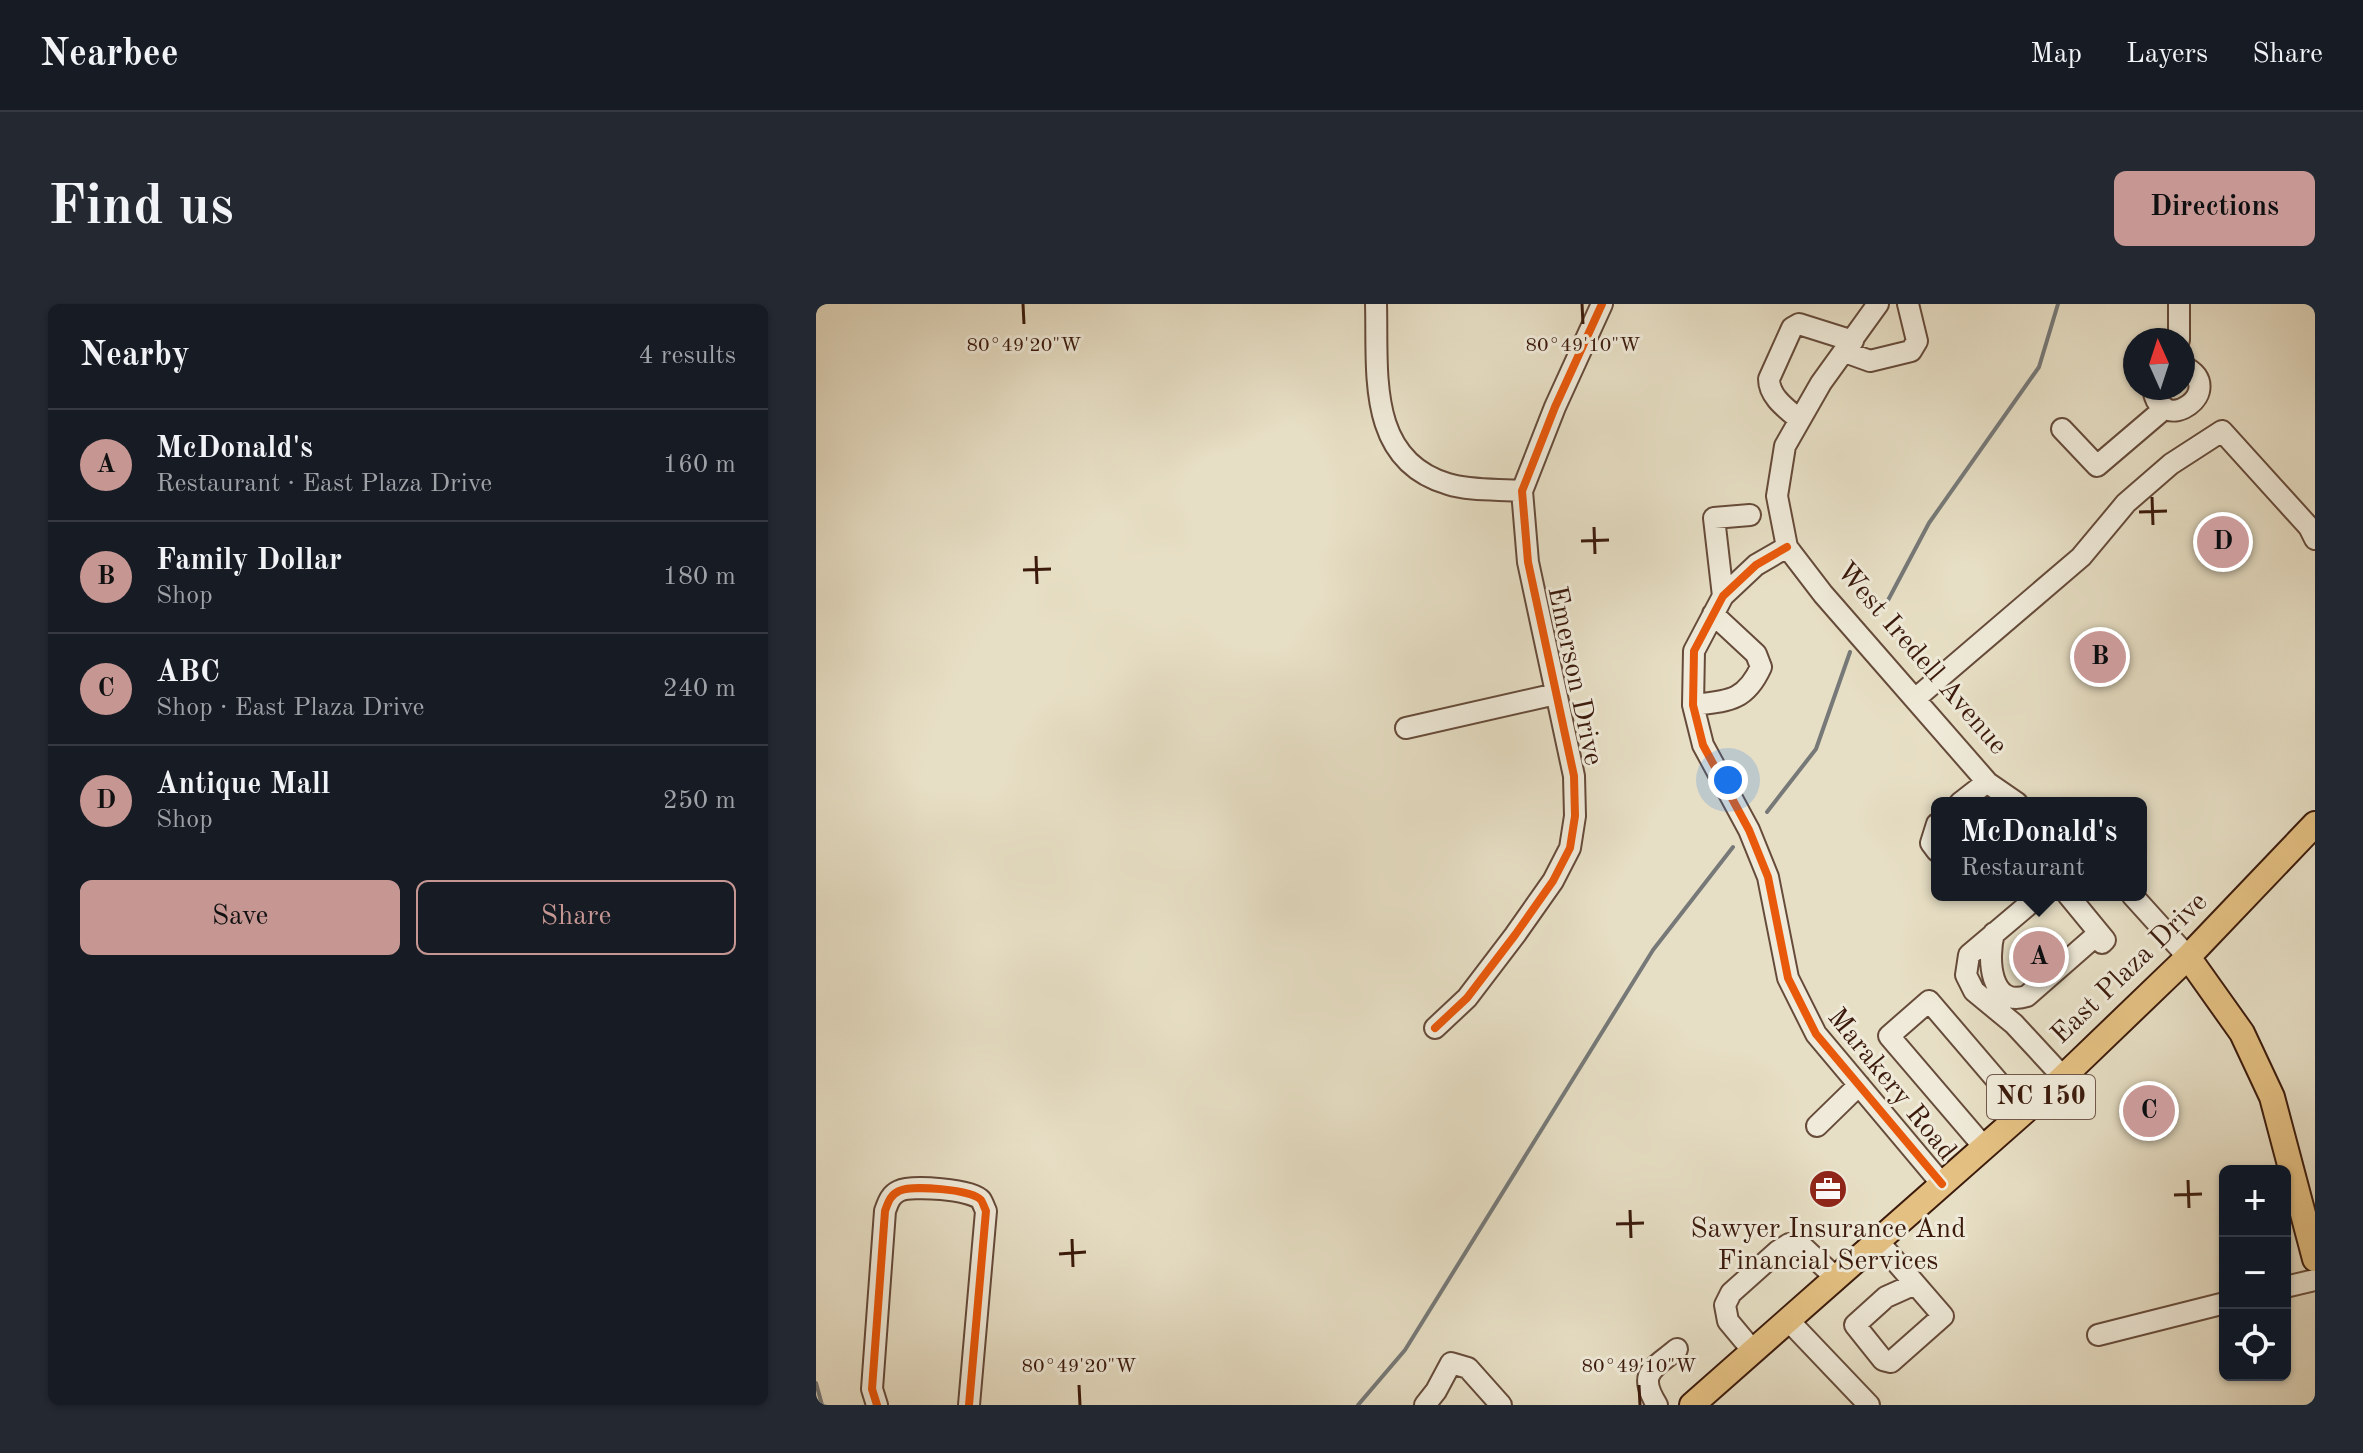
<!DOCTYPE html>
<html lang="en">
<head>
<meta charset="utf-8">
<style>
	:root { --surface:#171b24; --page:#242831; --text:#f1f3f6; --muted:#9ea1a6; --line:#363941; --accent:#c59692 }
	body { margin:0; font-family:"Old Standard TT",serif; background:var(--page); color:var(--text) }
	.controls { position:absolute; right:24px; bottom:24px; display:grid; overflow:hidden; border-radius:12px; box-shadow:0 2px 6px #0004 }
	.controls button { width:72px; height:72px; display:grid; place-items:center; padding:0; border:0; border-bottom:2px solid var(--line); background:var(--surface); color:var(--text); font:40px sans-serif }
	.compass { position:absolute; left:1307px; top:24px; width:72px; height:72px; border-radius:50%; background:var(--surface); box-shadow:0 2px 6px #0004; rotate:357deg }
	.you { position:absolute; left:912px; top:476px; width:28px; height:28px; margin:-20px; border:6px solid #fff; border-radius:50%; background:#1a73e8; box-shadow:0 0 0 12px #1a73e833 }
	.badge { display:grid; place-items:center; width:52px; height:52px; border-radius:50%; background:var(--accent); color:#111; font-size:26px; font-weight:700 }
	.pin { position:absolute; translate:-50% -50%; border:4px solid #fff; box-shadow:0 2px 8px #0006 }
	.popup { position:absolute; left:1115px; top:493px; width:216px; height:104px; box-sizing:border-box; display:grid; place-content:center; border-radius:12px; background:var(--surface); filter:drop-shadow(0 2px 6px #0005); font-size:26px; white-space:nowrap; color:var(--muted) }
	.popup b { font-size:30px; color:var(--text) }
	.popup::after { content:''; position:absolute; left:50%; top:100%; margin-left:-16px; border:16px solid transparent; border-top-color:var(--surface) }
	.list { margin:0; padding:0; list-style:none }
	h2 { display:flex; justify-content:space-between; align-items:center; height:104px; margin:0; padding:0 32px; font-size:34px }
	h2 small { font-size:26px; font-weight:400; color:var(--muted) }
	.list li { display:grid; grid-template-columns:52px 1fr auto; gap:24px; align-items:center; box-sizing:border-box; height:112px; padding:0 32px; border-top:2px solid var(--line) }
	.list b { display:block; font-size:30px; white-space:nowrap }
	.list p { margin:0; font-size:26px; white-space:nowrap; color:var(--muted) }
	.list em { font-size:26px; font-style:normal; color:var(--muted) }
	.actions { display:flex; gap:16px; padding:24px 32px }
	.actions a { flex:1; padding:18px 0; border:2px solid var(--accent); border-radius:12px; text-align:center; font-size:28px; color:var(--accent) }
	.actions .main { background:var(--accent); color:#111 }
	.icon { flex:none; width:44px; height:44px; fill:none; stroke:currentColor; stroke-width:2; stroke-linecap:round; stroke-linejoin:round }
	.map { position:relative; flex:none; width:1499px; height:1101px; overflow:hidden; border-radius:12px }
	header { display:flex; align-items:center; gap:48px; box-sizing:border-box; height:112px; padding:0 40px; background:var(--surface); border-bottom:2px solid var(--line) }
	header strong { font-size:38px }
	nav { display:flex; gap:44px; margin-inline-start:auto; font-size:28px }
	.intro { display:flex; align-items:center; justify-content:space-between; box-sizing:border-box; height:192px; padding:0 48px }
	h1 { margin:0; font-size:56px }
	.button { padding:20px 36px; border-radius:12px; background:var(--accent); color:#111; font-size:28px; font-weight:700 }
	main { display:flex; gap:48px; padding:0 48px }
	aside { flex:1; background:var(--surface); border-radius:12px; box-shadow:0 2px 6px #0004 }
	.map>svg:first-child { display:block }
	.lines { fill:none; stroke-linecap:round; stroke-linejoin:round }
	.stream { stroke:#767978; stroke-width:4 }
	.minor-casing { stroke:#664b3a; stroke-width:24 }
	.major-casing { stroke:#3b1a0c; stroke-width:28 }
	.minor { stroke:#efead9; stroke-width:20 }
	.major { stroke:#e4c082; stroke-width:24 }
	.cycleway-casing { stroke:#efead9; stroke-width:13 }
	.cycleway { stroke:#e8590c; stroke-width:8 }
	.ticks { fill:none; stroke:#3b1a0c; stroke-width:3 }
	.labels { text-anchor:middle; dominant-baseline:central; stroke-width:6; stroke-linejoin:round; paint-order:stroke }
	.shield { fill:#efead9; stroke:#71584a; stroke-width:2 }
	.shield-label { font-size:26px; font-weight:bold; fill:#3b1a0c }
	.street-label { font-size:28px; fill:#3b1a0c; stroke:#efead9 }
	.poi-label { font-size:28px; fill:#3b1a0c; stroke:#efead9 }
	.ticks-label { font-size:20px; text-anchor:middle; fill:#3b1a0c; stroke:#efead9; stroke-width:6; stroke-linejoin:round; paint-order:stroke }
</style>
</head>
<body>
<header>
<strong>Nearbee</strong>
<nav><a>Map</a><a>Layers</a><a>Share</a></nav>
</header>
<div class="intro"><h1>Find us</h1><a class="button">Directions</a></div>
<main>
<aside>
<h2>Nearby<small>4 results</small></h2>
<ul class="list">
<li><span class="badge">A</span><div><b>McDonald's</b><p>Restaurant · East Plaza Drive</p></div><em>160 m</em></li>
<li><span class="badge">B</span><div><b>Family Dollar</b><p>Shop</p></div><em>180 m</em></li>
<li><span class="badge">C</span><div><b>ABC</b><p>Shop · East Plaza Drive</p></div><em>240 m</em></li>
<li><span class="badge">D</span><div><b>Antique Mall</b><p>Shop</p></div><em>250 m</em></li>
</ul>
<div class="actions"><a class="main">Save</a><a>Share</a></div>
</aside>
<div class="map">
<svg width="1499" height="1101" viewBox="0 0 1499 1101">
	<rect width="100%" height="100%" fill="#e7dfc5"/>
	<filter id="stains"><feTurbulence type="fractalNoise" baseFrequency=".0025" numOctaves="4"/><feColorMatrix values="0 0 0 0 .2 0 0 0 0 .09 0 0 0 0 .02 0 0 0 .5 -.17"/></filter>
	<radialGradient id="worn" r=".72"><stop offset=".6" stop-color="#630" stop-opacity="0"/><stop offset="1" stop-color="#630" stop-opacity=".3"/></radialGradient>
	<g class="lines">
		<path class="stream" d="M1070 300 1113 219 1223 63 1242 0
			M951 508 1000 445 1034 348
			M0 1079 6 1101
			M542 1101 589 1046 837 646 917 543"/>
		<g class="minor-casing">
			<path id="minor" d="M560 0C562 68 550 156 632 180 654 187 682 185 706 187
				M1062 0 1005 79 969 142 961 192 971 243 1007 290 1172 479 1201 499
				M1363 36V0
				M1029 48 1054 57 1095 47 1101 37 1092 0
				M1337 84C1344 136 1415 85 1367 62
				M984 116C971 105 953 93 953 75L976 24 983 20 1037 37
				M1246 125 1281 162 1349 104
				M971 243 940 261 907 292 878 347 877 401 887 441 933 526 952 573 972 674 1000 730 1126 880
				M907 292 898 214 934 211
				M1099 395 1265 253 1310 199 1355 160 1406 127 1493 223 1499 235
				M877 401C911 397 929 398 945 363L940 350 897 310
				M590 424 740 390
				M1144 499 1171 478
				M1121 520 1115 539 1121 547
				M1224 591 1153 651 1150 671 1158 687 1198 720 1247 773
				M1252 591 1289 636 1286 639
				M1316 591 1372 653
				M1178 629C1171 655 1174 704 1211 692L1283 629
				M619 724 651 694 699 631 737 577 754 544 759 512 758 472 712 258 706 187 739 103 786 0
				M1001 822 1043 781
				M1168 843 1073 732 1113 697 1208 808
				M1062 937 1127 1012 1075 1058 1067 1056 1039 1021 1070 993 1099 980
				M1469 983 1499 976
				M972 1016 1053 1101
				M1282 1031 1409 999
				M937 1047 912 1017 909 1001 915 989 962 947 973 940 986 942 1020 974
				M61 1101 56 1085 69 907C72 899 74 891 83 887 95 881 156 885 165 896 166 897 169 905 170 907L153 1101
				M609 1101 620 1087 635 1059 652 1064 685 1101
				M841 1101C821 1069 837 1065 861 1045"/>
		</g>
		<g class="major-casing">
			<path id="major" d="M1372 653 1426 729 1456 793 1499 955
				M876 1101 1242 778 1372 653 1499 520"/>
		</g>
		<use href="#minor" class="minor"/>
		<use href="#major" class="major"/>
		<g class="cycleway-casing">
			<path id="cycleway" d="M971 243 940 261 907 292 878 347 877 401 887 441 933 526 952 573 972 674 1000 730 1126 880
				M619 724 651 694 699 631 737 577 754 544 759 512 758 472 712 258 706 187 739 103 786 0
				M61 1101 56 1085 69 907C72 899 74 891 83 887 95 881 156 885 165 896 166 897 169 905 170 907L153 1101"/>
		</g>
		<use href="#cycleway" class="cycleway"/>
	</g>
	<path class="ticks" d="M207 0 208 20M766 0 767 20M1336 193 1337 221M1323 208 1351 207M778 223 779 250M765 237 793 236M220 252 221 280M207 266 235 265M1372 876 1373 904M1358 891 1386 890M814 906 815 934M800 920 828 919M256 935 257 963M243 950 270 948M263 1081 264 1101M823 1081 824 1101"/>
	<defs>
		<g id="office-disc" transform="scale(2)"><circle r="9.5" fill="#8f2418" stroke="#efead9"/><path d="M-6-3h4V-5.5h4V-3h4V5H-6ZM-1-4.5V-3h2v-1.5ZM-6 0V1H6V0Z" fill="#fff"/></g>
	</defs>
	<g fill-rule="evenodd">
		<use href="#office-disc" x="1012" y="885"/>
	</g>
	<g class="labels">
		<rect class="shield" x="1171" y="771" width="108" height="44" rx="6"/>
		<g class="shield-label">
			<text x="1225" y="793">NC 150</text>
		</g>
		<g class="street-label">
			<text transform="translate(1105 355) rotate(49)">West Iredell Avenue</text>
			<text transform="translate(758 372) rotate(78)">Emerson Drive</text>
			<text transform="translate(1314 665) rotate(-44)">East Plaza Drive</text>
			<text transform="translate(1075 781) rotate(51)">Marakery Road</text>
		</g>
		<g class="poi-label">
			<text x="1012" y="926">Sawyer Insurance And<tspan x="1012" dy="32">Financial Services</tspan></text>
		</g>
	</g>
	<g class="ticks-label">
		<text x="208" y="47">80°49'20"W</text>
		<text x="767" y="47">80°49'10"W</text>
		<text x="263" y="1068">80°49'20"W</text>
		<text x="823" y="1068">80°49'10"W</text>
	</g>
	<rect width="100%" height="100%" filter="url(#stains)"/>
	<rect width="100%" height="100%" fill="url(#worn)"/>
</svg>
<div class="controls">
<button>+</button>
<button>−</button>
<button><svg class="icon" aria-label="locate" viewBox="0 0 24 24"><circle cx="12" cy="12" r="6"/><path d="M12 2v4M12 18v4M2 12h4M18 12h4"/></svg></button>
</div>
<svg class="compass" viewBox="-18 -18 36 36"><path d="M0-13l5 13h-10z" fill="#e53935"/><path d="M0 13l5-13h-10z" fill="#9ea1a6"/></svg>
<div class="you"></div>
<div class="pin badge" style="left:1223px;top:653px">A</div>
<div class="popup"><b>McDonald's</b>Restaurant</div>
<div class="pin badge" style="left:1284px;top:353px">B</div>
<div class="pin badge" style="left:1333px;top:807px">C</div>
<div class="pin badge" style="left:1407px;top:238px">D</div>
</div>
</main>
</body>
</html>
